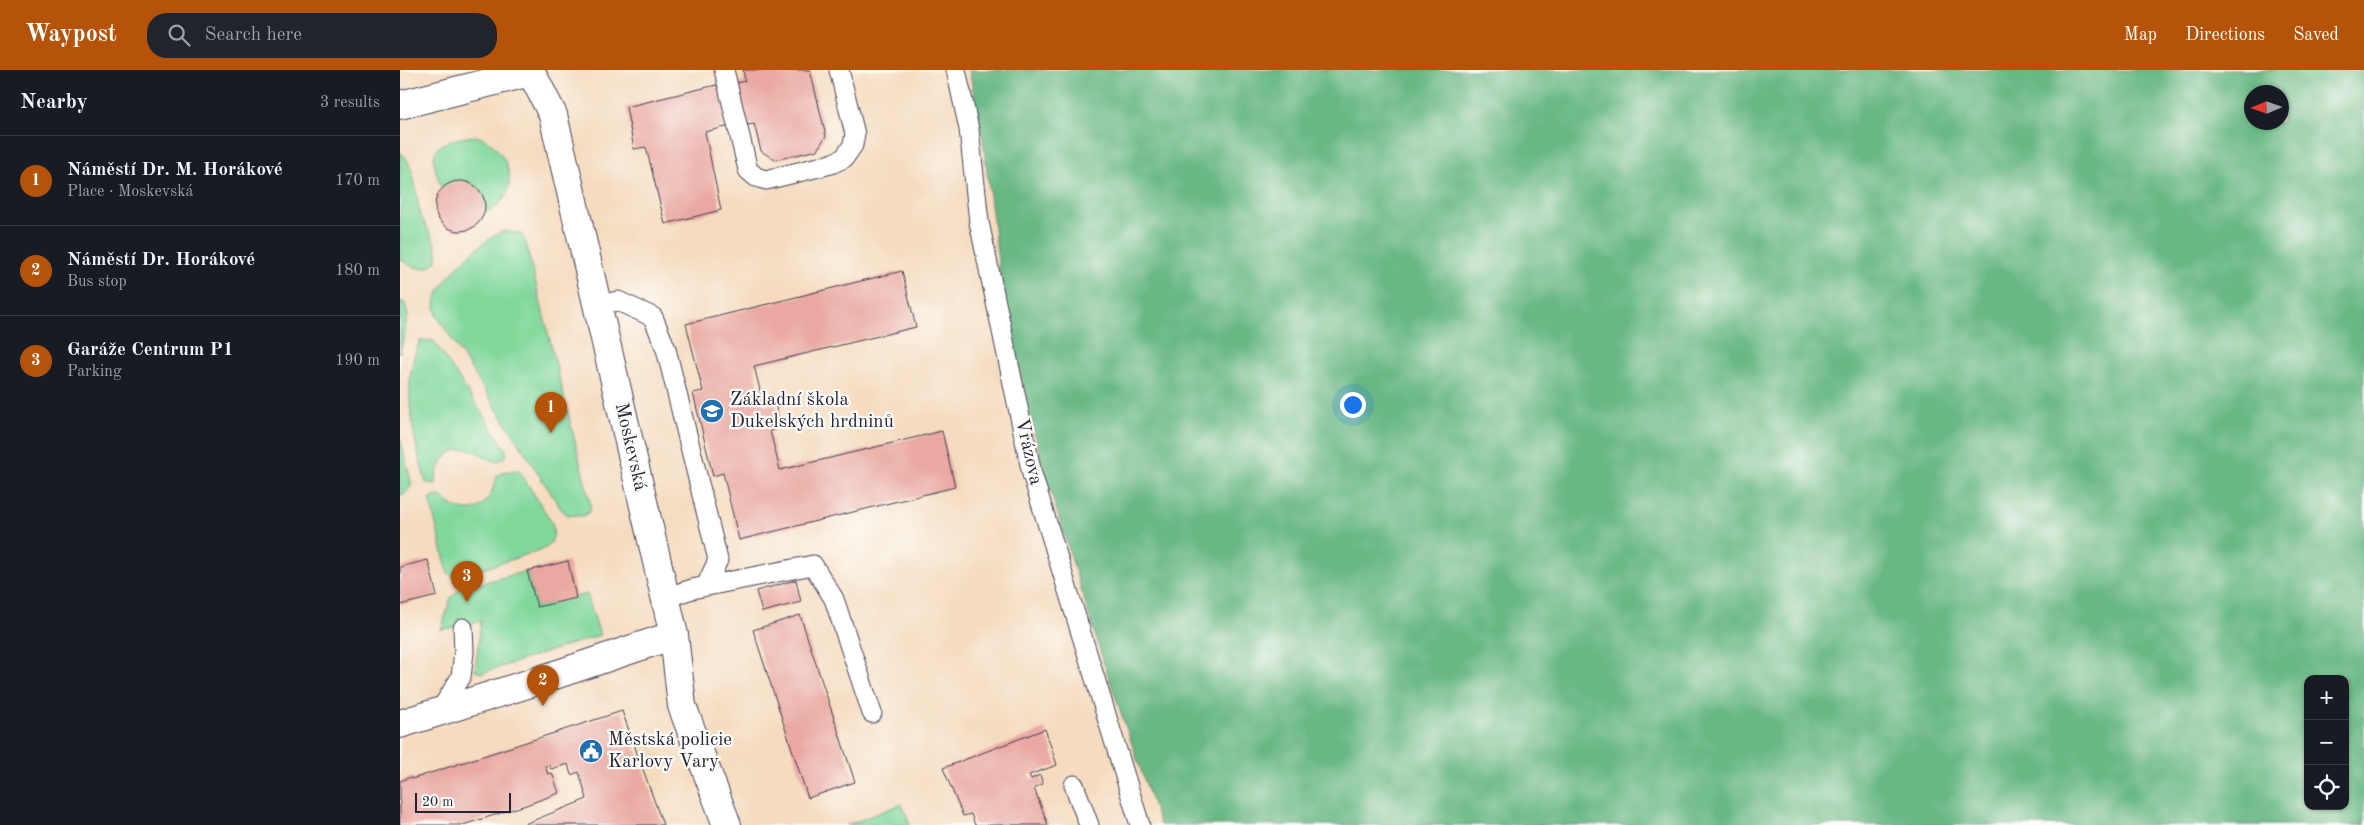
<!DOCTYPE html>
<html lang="en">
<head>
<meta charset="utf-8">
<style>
	:root { --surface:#171b24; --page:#20242c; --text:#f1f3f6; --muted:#9ea1a6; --line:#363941; --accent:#b45309 }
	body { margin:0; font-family:"Old Standard TT",serif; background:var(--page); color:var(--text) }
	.controls { position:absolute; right:15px; bottom:15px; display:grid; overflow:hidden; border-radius:10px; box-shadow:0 1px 4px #0004 }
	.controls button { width:45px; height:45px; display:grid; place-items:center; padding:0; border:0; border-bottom:1px solid var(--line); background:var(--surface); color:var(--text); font:25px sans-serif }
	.compass { position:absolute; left:1844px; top:15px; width:45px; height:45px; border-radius:50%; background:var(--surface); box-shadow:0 1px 4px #0004; rotate:268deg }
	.scale { position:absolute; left:15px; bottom:12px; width:96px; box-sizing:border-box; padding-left:5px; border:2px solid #22223b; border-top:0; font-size:14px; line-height:18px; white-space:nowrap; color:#22223b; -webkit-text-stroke:4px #fdfcf7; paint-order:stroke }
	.you { position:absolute; left:952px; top:334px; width:18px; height:18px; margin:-12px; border:4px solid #fff; border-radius:50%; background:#1a73e8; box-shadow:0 0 0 8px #1a73e833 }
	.badge { display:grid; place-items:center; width:32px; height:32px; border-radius:50%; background:var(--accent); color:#fff; font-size:16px; font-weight:700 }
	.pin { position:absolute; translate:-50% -41px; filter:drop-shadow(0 1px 2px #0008) }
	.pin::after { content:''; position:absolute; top:26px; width:18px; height:15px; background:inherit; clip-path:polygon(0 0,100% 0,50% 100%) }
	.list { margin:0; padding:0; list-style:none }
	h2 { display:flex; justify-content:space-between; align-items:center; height:65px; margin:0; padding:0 20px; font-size:21px }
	h2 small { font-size:16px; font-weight:400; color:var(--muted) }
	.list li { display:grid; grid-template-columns:32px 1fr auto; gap:15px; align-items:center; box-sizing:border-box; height:90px; padding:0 20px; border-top:1px solid var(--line) }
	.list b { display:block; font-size:19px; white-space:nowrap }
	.list p { margin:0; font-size:16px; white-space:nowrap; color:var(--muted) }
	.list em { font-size:16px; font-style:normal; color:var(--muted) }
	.icon { flex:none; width:28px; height:28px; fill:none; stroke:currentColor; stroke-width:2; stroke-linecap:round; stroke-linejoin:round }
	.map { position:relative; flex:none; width:1964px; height:755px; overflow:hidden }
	header { display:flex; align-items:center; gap:30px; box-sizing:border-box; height:70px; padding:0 25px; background:var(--accent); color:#fff }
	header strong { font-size:24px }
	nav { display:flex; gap:28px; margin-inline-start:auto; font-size:18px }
	.search { width:350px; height:45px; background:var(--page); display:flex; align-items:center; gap:12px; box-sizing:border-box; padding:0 18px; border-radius:20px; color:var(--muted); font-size:19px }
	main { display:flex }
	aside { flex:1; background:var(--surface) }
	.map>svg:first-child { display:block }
	.green { fill:#82d89c; stroke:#527d6c }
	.forest { fill:#69b884; stroke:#466d60; fill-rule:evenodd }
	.building { fill:#e9a8a1 }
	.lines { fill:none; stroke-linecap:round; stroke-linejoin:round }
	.service-casing { stroke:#423e4f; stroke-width:21 }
	.minor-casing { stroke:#423e4f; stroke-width:30 }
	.service { stroke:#fff; stroke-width:19 }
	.minor { stroke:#fff; stroke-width:28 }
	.labels { text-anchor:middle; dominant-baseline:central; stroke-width:4.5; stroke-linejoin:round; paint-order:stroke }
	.poi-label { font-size:19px; fill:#22223b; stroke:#fdfcf7; text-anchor:start }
	.street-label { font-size:19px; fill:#22223b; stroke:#fdfcf7 }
</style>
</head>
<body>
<header>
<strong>Waypost</strong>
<div class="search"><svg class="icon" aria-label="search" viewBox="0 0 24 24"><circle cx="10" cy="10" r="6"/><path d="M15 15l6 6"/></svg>Search here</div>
<nav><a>Map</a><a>Directions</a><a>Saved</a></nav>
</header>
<main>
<aside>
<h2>Nearby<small>3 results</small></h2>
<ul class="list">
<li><span class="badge">1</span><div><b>Náměstí Dr. M. Horákové</b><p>Place · Moskevská</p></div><em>170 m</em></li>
<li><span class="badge">2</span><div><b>Náměstí Dr. Horákové</b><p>Bus stop</p></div><em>180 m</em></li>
<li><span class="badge">3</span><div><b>Garáže Centrum P1</b><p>Parking</p></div><em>190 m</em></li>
</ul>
</aside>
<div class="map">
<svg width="1964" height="755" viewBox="0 0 1964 755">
	<rect width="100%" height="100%" fill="#fdfcf7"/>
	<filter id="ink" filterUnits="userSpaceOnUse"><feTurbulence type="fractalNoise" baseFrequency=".02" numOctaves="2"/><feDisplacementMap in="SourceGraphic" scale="10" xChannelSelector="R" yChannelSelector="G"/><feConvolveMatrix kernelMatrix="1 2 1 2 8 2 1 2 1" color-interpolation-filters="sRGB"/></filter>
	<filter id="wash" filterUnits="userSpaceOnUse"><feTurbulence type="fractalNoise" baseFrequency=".0096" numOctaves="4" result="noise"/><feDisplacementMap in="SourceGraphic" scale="20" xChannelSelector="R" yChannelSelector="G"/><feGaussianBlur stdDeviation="1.12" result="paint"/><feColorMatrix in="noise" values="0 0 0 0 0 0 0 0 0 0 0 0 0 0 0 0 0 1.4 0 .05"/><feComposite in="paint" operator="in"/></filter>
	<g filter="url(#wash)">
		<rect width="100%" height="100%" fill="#f5dbbf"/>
		<path class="green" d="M76 66C101 72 121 108 102 131 97 137 90 140 83 144 87 114 67 104 42 118 24 78 37 70 76 66Z
			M0 82C15 91 16 127 20 143 24 156 51 189 28 197 18 201 9 195 0 189Z
			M104 161 121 164 125 170 191 436 189 442 183 446 168 445 161 439 37 246C35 239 34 233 37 226 46 204 82 170 104 161Z
			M0 231 5 233 8 245 0 283Z
			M28 270 34 271 40 280 105 378 107 385C103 388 99 392 94 391 87 390 82 384 76 382 53 371 35 393 36 414L26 413 25 409C13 367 0 312 20 271Z
			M0 368 12 415 5 424 0 425Z
			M119 400 152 453C155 463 154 471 146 478L65 505 53 507 48 503 30 431 32 427 40 426C46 429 50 435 57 438 83 447 92 425 97 405L103 402Z
			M127 501 137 537 187 524 200 565 82 603 75 601 81 551 41 560 51 528 59 519Z
			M502 734 510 755H447Z"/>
		<path class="forest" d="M569 0H1964V755H760L704 594 641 390 603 231 583 70ZM1852 22H1882V52H1852ZM1908 609H1945V736H1908Z"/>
		<g id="blocks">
			<path class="building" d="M343 0H410L426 66 417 80 375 90 361 81 354 54 348 55 347 52 305 62 321 140 265 154 246 77 234 79 226 37 316 15 318 17 345 11Z
				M35 136a25 25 0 1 1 50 0a25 25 0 1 1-50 0Z
				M502 201 516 257 354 296 364 336 375 333 381 358 370 361 380 400 542 361 555 417 339 470 323 403 313 406 293 323 303 321 286 254Z
				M28 490 37 526 0 535V497Z
				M168 491 176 528 137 537 127 501Z
				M396 510 401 532 362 542 356 521Z
				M400 545 455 712 408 728 353 560Z
				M222 641 263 755H122L187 729 179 702 171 705 168 694 151 699 149 695 145 696 148 704 152 703 159 723 126 735 63 755H0V711L11 707 12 709Z
				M645 659 657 695 629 705 631 709 640 705 643 714 634 718 648 755H575L571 744 563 746 543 698Z"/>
		</g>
	</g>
	<g filter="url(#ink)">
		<use href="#blocks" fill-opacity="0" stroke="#423e4f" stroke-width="1"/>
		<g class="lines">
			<g class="service-casing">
				<path id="service" d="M324 0 348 100 356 107 366 110 431 94 444 88 453 75 455 64 439 0
					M556 0 569 59 579 152 632 404 740 755
					M197 235 218 231 253 247 266 279 318 490 306 516
					M265 528 292 519 413 495 434 529 472 643
					M40 641 61 607 64 582 63 558
					M674 715 689 755"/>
			</g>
			<g class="minor-casing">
				<path id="minor" d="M130 0 153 45 274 565 282 636 327 755
					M0 35 131 2
					M0 654 134 612 274 565"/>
			</g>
			<use href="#service" class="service"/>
			<use href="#minor" class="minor"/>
		</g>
	</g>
	<defs>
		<g id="school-disc" transform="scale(1.25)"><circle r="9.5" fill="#1f6fb2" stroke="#fdfcf7"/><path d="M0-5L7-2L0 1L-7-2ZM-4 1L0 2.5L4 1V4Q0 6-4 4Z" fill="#fff"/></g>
		<g id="civic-disc" transform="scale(1.25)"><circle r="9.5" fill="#1f6fb2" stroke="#fdfcf7"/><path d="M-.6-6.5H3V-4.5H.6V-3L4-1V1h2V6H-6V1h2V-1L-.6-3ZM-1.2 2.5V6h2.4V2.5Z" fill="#fff"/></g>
	</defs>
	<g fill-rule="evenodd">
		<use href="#school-disc" x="312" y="341"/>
		<use href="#civic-disc" x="191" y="681"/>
	</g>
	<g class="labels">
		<g class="poi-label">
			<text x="330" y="330">Základní škola<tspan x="330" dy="22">Dukelských hrdninů</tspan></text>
			<text x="208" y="670">Městská policie<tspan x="208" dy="22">Karlovy Vary</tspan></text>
		</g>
		<g class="street-label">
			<text transform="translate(230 377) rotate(77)">Moskevská</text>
			<text transform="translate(628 382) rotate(77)">Vrázova</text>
		</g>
	</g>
</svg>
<div class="controls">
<button>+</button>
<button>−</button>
<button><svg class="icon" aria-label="locate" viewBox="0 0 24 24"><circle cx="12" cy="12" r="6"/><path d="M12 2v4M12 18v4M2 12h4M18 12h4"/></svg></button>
</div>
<svg class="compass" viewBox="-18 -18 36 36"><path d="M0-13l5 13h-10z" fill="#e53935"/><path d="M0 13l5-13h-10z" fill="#9ea1a6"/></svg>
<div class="scale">20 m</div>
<div class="you"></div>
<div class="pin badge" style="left:151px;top:363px">1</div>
<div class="pin badge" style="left:143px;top:636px">2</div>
<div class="pin badge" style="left:67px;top:532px">3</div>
</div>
</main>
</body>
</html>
